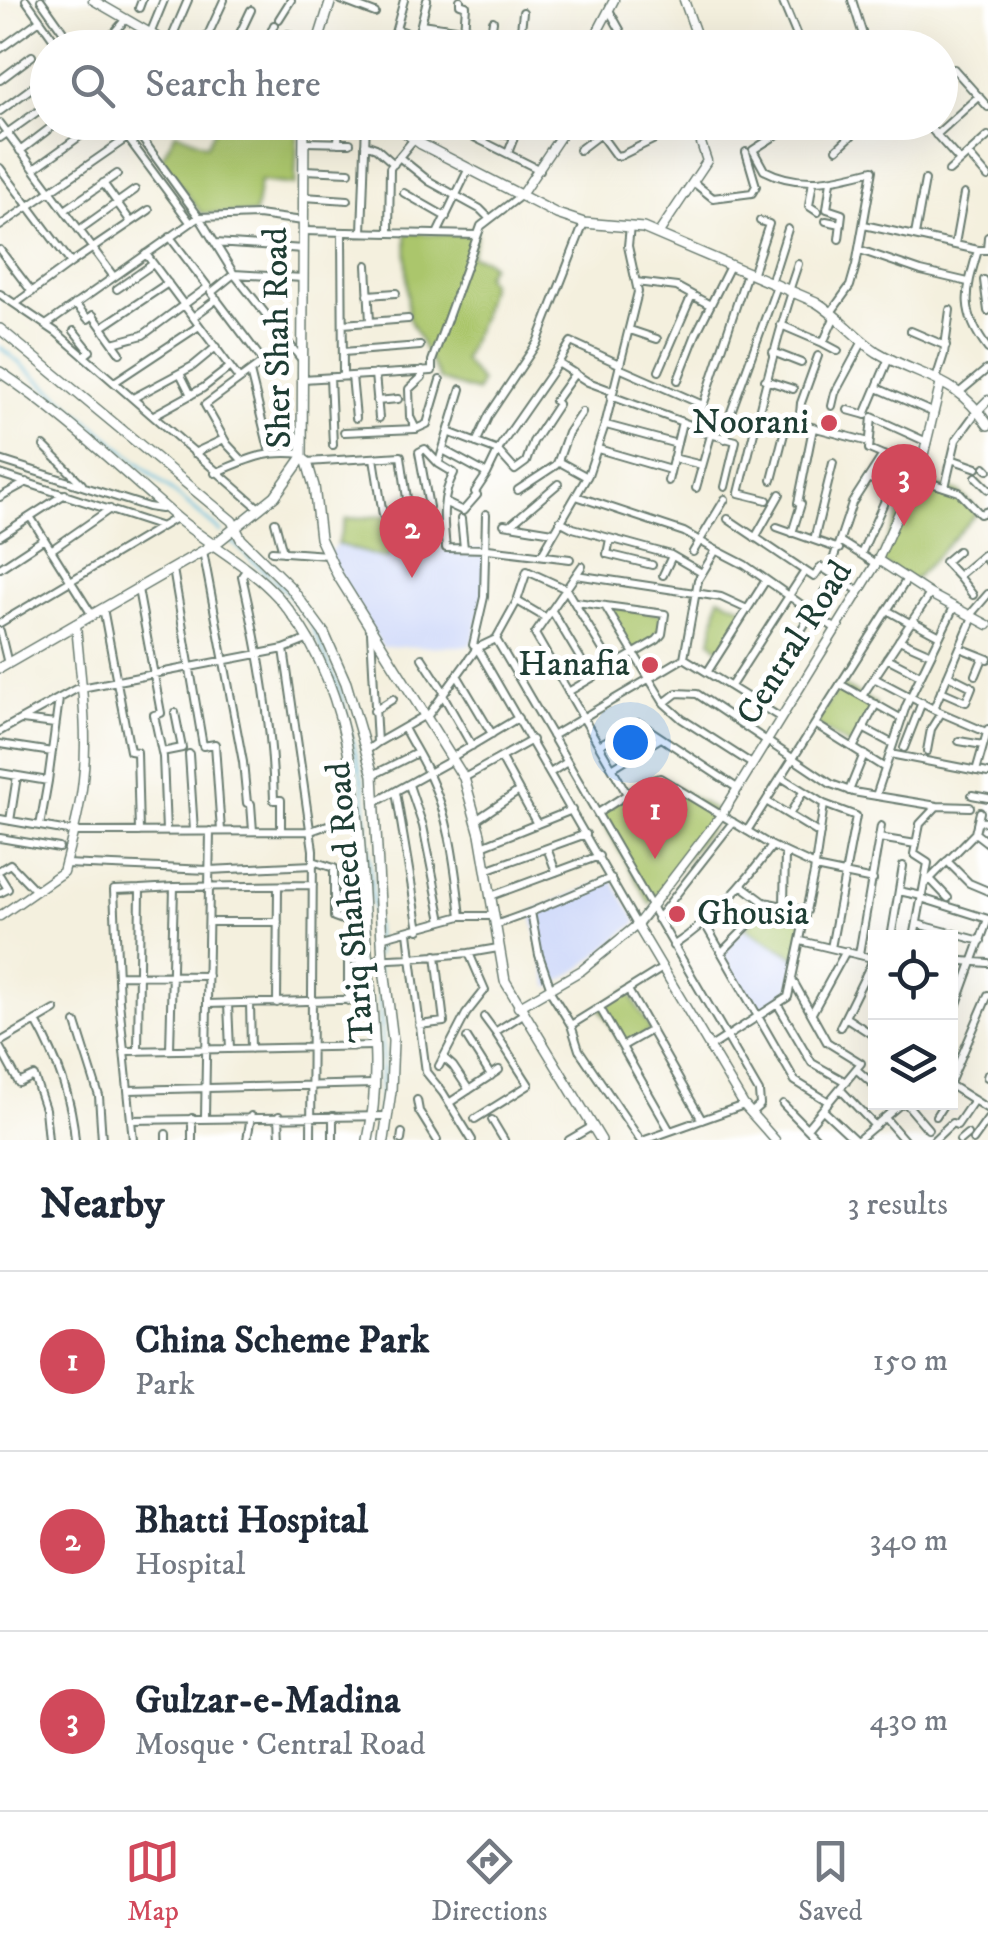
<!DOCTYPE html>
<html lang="en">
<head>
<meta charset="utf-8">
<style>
	:root { --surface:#fff; --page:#f2f2f3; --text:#1f2937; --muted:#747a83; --line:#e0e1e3; --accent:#d1495b }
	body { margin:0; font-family:"IM FELL DW Pica",serif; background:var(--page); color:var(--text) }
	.controls { position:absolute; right:30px; bottom:30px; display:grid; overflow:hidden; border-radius:0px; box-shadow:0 10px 40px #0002 }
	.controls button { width:90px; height:90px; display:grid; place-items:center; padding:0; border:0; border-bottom:2px solid var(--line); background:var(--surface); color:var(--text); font:50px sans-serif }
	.you { position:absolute; left:630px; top:742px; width:35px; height:35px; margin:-25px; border:8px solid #fff; border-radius:50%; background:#1a73e8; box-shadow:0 0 0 15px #1a73e833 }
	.badge { display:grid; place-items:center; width:65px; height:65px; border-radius:50%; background:var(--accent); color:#fff; font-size:32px; font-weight:700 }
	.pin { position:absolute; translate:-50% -82px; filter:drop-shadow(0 2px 5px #0008) }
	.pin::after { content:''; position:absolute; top:52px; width:35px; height:30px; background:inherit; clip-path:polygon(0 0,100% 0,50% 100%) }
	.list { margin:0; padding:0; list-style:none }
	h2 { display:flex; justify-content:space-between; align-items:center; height:130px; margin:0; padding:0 40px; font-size:42px }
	h2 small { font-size:32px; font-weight:400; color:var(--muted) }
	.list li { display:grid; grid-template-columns:65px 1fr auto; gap:30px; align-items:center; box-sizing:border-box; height:180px; padding:0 40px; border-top:2px solid var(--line) }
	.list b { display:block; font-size:38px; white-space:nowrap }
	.list p { margin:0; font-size:32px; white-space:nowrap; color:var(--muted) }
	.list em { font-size:32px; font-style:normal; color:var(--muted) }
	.icon { flex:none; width:55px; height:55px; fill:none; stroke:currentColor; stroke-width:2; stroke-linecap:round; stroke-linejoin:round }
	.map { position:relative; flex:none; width:988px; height:1140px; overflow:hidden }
	.search { position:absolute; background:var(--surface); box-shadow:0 10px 40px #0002; left:30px; right:30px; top:30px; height:110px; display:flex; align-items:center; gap:25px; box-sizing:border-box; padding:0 35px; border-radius:55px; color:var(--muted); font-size:38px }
	.sheet { height:670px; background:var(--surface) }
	nav { display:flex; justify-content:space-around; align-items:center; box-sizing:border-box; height:140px; border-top:2px solid var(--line); background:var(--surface); font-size:28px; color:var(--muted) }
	nav a { display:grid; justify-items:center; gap:5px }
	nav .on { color:var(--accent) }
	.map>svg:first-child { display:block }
	.built { fill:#d0daf9 }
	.green { fill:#abc66c; stroke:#658250; stroke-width:2.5 }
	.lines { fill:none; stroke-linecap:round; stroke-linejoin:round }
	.stream { stroke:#60bdde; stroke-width:2.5 }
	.minor-casing { stroke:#6a7c70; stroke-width:10 }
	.tertiary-casing { stroke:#6a7c70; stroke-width:11 }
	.secondary-casing { stroke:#6a7c70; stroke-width:12 }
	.minor { stroke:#fff; stroke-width:6 }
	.tertiary { stroke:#fff; stroke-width:8 }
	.secondary { stroke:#fff; stroke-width:9 }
	.poi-dot { fill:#d1495b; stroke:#fff; stroke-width:4 }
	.labels { text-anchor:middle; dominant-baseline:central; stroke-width:10; stroke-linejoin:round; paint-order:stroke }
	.street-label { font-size:35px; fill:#1f3d34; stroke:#fff }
	.poi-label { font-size:35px; fill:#1f3d34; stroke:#fff; text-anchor:end }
</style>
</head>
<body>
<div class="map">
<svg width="988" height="1140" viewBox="0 0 988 1140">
	<rect width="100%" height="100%" fill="#fff"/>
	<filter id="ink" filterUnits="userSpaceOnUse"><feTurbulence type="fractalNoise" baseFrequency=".01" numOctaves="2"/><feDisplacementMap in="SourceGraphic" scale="20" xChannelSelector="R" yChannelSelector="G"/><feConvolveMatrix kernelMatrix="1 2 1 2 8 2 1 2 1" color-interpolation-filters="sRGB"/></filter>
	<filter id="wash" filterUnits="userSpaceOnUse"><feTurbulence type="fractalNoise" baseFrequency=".0048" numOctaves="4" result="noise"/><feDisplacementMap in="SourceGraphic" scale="40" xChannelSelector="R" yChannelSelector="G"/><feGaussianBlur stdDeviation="2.25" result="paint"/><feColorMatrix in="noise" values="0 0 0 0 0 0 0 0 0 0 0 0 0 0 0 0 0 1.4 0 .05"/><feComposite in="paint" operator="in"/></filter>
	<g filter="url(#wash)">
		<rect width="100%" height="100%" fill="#f4f0de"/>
		<path class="built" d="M337 544 385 558 402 548 488 549 484 597 473 641 469 646 382 647 327 555Z
			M611 878 637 922 581 968 549 988 531 912Z
			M745 928 797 958 788 997 758 1015 721 952Z"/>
		<path class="green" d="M218 123H298L295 185 260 181 255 214 201 213 161 159 176 132 207 145Z
			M406 233 477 235 471 256 485 259 491 265 485 275 490 283 481 318 463 360 481 382 477 392 440 380 408 317Z
			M916 478 959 492 978 512 912 582 878 560Z
			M417 513 419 539H436V547L402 548 385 559 337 544 346 519Z
			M719 597 747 609 721 651 711 641Z
			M605 606 663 614 662 634 633 656Z
			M840 684 876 704 853 748 815 724Z
			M660 778 721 814 650 904 598 813 646 782Z
			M770 903 807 911 797 958 745 928Z
			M628 990 651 1030 623 1046 600 1008Z"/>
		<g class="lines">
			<path class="stream" d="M0 347 221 532
				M227 537 286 591 311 623 341 694 363 783 377 956
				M375 1140C386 1081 382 1023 377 964"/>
		</g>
	</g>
	<g filter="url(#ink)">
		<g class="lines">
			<g class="minor-casing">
				<path id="minor" d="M26 0 60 48
					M41 0 75 48
					M341 0 375 13
					M427 0 421 24 491 34 493 21
					M460 0V4L466 6 464 31
					M782 0 802 48
					M852 0 867 48
					M139 8 142 0
					M609 10 630 48
					M523 12 520 38 563 48
					M279 19 291 0
					M421 24 415 45 423 48
					M396 29 404 0
					M150 34 164 0
					M288 34 316 48
					M169 44 188 0
					M101 48 125 20
					M133 48 142 30
					M202 48 224 0
					M233 48 251 10
					M264 48 274 25
					M391 48 396 29 405 32
					M487 48 489 33
					M0 49 40 20
					M0 80 32 56
					M940 82 954 69 988 107
					M0 111 48 76
					M116 122 190 222
					M130 122 199 217 234 274 302 360
					M193 122 213 131 216 122
					M501 122 499 133 515 135 508 153
					M797 122 753 150 764 170C800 189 836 180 873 170L856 265 850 286 832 311
					M925 122 960 161
					M0 123 114 277
					M475 125 472 136 540 170
					M455 132 472 136
					M408 134 413 122
					M936 135 979 96
					M0 138 48 104
					M304 142 350 143
					M338 143 339 122
					M365 144 376 148 394 164
					M837 149 866 122
					M579 150 600 134 616 156 622 155 679 127
					M20 151 58 122
					M968 154 988 177
					M399 157 429 181 480 209 490 219
					M0 168 71 263 15 304
					M34 169 87 131
					M304 170 349 172
					M949 171 988 136
					M813 181 809 206 818 212
					M831 181 827 209 842 214 839 239
					M693 182 713 198 752 193 756 186 746 152
					M103 183 131 222
					M404 193 446 217
					M304 197 348 200
					M65 210 117 174
					M826 221 841 224
					M864 225 978 250H987L988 237
					M0 226 127 138
					M79 230 135 190
					M303 231 477 235
					M342 232 343 376
					M362 232 366 122
					M389 233 390 168 414 139
					M437 234 469 168
					M915 235 925 180
					M216 243 303 249
					M955 244 964 194
					M0 250 32 292
					M860 250 921 271 968 282
					M978 250C966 291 959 311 988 349
					M146 254 239 379
					M71 263 149 210
					M367 265 370 322
					M752 275 769 224 760 221
					M984 280 988 311
					M636 282 677 287 710 305
					M771 283 788 229
					M117 289 153 264
					M789 291 798 264
					M211 292 263 361
					M212 292 234 274 303 278
					M0 294 56 332 260 509
					M368 295 396 293
					M75 304 88 319 93 315 120 353
					M193 317 217 299
					M343 324 408 319
					M46 325 199 217 258 215 303 221
					M781 325 823 343 835 316
					M102 327 168 283
					M630 330 657 339
					M74 331 90 351 85 355
					M911 331 946 346
					M113 343 143 335 208 287 170 237
					M823 343 838 351
					M343 352 420 346
					M773 352 801 363
					M619 368 703 405
					M659 371 692 295
					M250 372 270 453
					M180 373 191 395
					M375 374 379 418
					M352 376 356 418
					M330 377 333 445
					M303 379 432 371V361L481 226 520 196
					M936 379 944 354 950 310
					M678 380 696 334 730 266
					M765 380 793 389
					M116 381 199 326
					M877 388 934 413
					M612 391 588 382 558 363 571 342 619 364
					M961 391 986 370
					M611 396 696 427
					M135 397 193 366 216 347
					M377 401 398 399
					M832 406 835 393 863 341
					M848 410 866 415
					M759 413 869 442
					M154 415 203 388 230 367
					M865 415 889 358
					M606 425 677 444
					M799 425 801 403 818 356
					M416 429 427 424 440 380
					M344 432 416 429 410 417 409 389 422 377V371
					M448 432 498 451 515 470 526 462 533 442 558 404 555 401 575 373
					M725 439 731 412 777 286
					M476 443 489 415 537 343 584 223
					M44 446 82 484
					M598 449 670 470
					M445 451 487 474 475 492 477 495 463 511 446 503
					M194 453 224 439
					M883 455 869 449 872 417 927 442
					M374 458 383 515 426 512 429 535
					M673 458 702 465
					M951 459 977 468
					M0 460 148 507 161 509 165 507
					M242 460 227 444 205 405 289 343
					M558 461 568 433 582 412
					M307 462 401 456 409 513
					M439 462 461 389
					M985 467 988 470
					M215 473C249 459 264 450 302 454
					M0 474 159 526
					M487 474 501 445 558 363
					M976 477 988 489
					M868 478 907 496
					M916 478 959 492 980 514 988 511
					M772 480 787 422
					M668 481 682 422
					M725 487 736 441 695 430 747 273
					M945 487 956 440 978 410
					M696 488 711 435
					M518 490 556 465 558 461 587 477
					M576 496 684 532 716 550
					M0 497 27 482
					M767 500 739 493C756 426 770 359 792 292
					M426 512 429 507 419 452 425 449 439 464 454 473C441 496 443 522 446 548L488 549 570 559
					M31 518 92 615
					M461 519 464 548
					M728 519 805 571 731 686
					M560 521 573 528 671 555 702 573
					M275 522 283 552
					M504 524 553 532
					M510 525 558 484
					M777 527 839 549
					M792 533 801 504 798 503 813 428
					M0 536 65 494
					M755 538 780 494
					M610 539 607 554 652 565
					M814 540 833 463
					M841 542 876 564
					M51 550 110 509
					M203 551 243 762 247 803 251 804 253 831
					M272 551 327 555
					M693 552 725 499
					M542 554 588 475 605 425 638 292 628 246 630 226
					M861 554 890 489
					M582 566 535 634 627 794
					M0 568 44 539
					M173 569 203 746 215 744 221 831
					M247 569 242 576C259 650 272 723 274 800H281V831
					M805 571 814 577 821 567 859 591
					M829 572 852 503 883 455 919 469
					M576 575 721 597 747 609
					M663 575 672 556
					M958 576 945 562 958 551
					M138 589 161 713 154 715 163 757 166 831
					M566 589 613 667
					M973 595 958 576 983 555 988 562
					M605 606 664 703 682 719 752 764
					M103 608 130 751 137 752 139 832
					M887 610 910 623
					M552 611 592 678
					M970 615 988 594
					M546 618 517 601 527 571 564 588
					M912 621 940 636
					M0 623 176 518
					M0 631 8 664
					M496 639 517 601
					M899 640 931 654
					M960 648 988 659
					M284 649 313 850 311 1140
					M422 658 444 692
					M887 658 920 675
					M708 671 766 580
					M457 675 492 734
					M976 675 983 658
					M874 678 935 710 986 732
					M840 684 902 719
					M941 691 966 702 972 687 948 675
					M568 692 657 640 662 634 665 614 576 602
					M443 695 472 746
					M862 696 930 594
					M756 702 835 576
					M664 703 677 693 697 694 831 784 853 792 937 806
					M934 708 973 617
					M374 711 393 699
					M427 717 477 648 473 645 484 597 486 514
					M781 718 684 658 698 580 716 550 745 565 836 629
					M22 720 55 724
					M815 724 885 768
					M404 728C412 744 423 760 430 777 451 821 455 869 461 916
					M863 728 893 744
					M0 731 76 689 284 649 309 639
					M552 736 684 658
					M959 741 983 745
					M377 743 424 716
					M0 744 52 752
					M599 745 639 723 737 788
					M853 748 876 704
					M904 748 922 702
					M366 751 377 743 371 632
					M927 751 931 729 941 713
					M162 752 182 748 175 713
					M189 754 194 831
					M890 754 988 773
					M451 758 518 718
					M501 758 537 824
					M612 768 661 738
					M976 771 988 729
					M0 773 48 781 40 826
					M550 773 567 762
					M373 775 417 753
					M781 777 824 804 856 816 831 948
					M464 778 532 740
					M48 781 59 699
					M409 785 423 826 442 921
					M849 791 864 754
					M396 792 419 930
					M972 795 988 798
					M876 796 906 706 954 607
					M766 801 820 834
					M376 802 452 760
					M598 813 646 782 660 778 772 846 815 866
					M789 815 803 792
					M0 819 74 832 311 831 358 814
					M476 820 519 791
					M10 821 17 776
					M978 821 988 822
					M747 831 907 579
					M975 833 980 812
					M0 838 59 848
					M879 838 916 844
					M482 846 572 810
					M547 848 556 872
					M313 861 334 868V917L348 922V1001
					M947 861 969 883 988 891
					M65 864 209 870 313 865
					M815 868 873 880
					M0 870 10 864 36 891
					M486 870 586 834
					M0 876 8 889 0 893
					M930 879 948 898
					M925 884 975 833 988 843
					M741 885 764 902 807 911
					M899 891 922 896
					M491 896 599 856
					M921 898 988 919
					M784 905 785 853
					M657 919 733 822
					M209 922H278
					M705 924 795 1081 829 1102
					M917 924 981 941
					M495 925 531 912
					M637 925 477 648 496 639 759 1092 760 1105 752 1112
					M408 932 411 958 469 953
					M384 937 461 916H493
					M891 938 903 866
					M914 938 928 863 914 854 920 824 937 806 970 807
					M801 941 876 959
					M673 946C713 919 743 886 772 846
					M722 952 770 903
					M859 954 881 826
					M950 960 988 963
					M348 961 411 958 426 1072 443 1093 472 1140
					M118 975 208 976
					M950 975 956 960
					M793 981 827 1042 861 1063 807 1128
					M551 989 539 955 531 912 611 878
					M628 990 702 1120
					M550 991 571 1025 579 1050 640 1140
					M250 1003 251 1049
					M277 1003 278 886
					M207 1004 370 999
					M228 1004 230 1049
					M778 1005 812 1063 846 1082
					M600 1008 670 1131
					M812 1013 846 951
					M484 1017 495 1032 523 1014
					M845 1017 876 1037
					M36 1021C57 1059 72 1097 75 1140
					M76 1023 99 1096 102 1140
					M950 1023 988 919
					M419 1025 444 1022 436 955
					M571 1025 661 969
					M840 1027 874 958
					M467 1038 491 1076
					M0 1042 55 1010
					M623 1046 651 1030
					M0 1048 19 1083 34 1076 45 1109 48 1140
					M709 1048 788 997 814 873 824 804
					M170 1050 174 887 313 885
					M126 1051 374 1046
					M138 1051 140 889 174 887
					M444 1058 453 1066 469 1090
					M439 1066 466 1014 485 990 469 953 498 948
					M856 1069 876 1087
					M987 1077 988 1074
					M950 1083 988 995
					M950 1085 988 1109
					M840 1089 875 1126
					M129 1090 374 1084
					M417 1100 419 1111 437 1140
					M905 1102 928 1129
					M449 1103 499 1070
					M783 1104 818 1140
					M823 1110 855 1140
					M279 1116 280 1140
					M936 1116 945 1102
					M205 1117 210 831
					M192 1118V1140
					M885 1118 904 1140
					M475 1119 529 1085 495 1032
					M131 1120 388 1116
					M492 1120 504 1140
					M166 1134V1140
					M133 1140 119 1001 114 890 140 889
					M247 1140 251 1116
					M333 1140V1116
					M401 1140 402 1133
					M569 1140 593 1126
					M645 1140 744 1105
					M858 1140 903 1102
					M934 1140 952 1123 957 1125 974 1100
					M960 1140 967 1134
					M973 1140 988 1119"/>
			</g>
			<g class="tertiary-casing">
				<path id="tertiary" d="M93 0 176 48
					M684 0 701 48
					M589 48 614 0
					M521 195 570 122
					M658 234 707 161 694 122
					M978 410 988 400
					M878 560 930 594 988 625
					M0 916 63 872C71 841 80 811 83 780 89 729 80 675 76 624
					M637 925 744 1105 775 1140
					M518 1007 582 970 637 925 722 814 876 564 922 461 941 382"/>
			</g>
			<g class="secondary-casing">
				<path id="secondary" d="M316 48 331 0
					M304 122 302 458 307 462 314 486 320 538 337 574 464 778 480 834 505 981 601 1140
					M391 122 421 144 557 214 584 223 643 228 816 302C839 316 855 338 877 352 924 380 954 375 988 425
					M0 329 232 521 241 539 291 588 324 633 346 683 373 775 383 960 393 1041 391 1091 384 1140
					M0 372C63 414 119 468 176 517 209 545 248 564 278 597 357 686 358 815 365 928 370 998 383 1070 368 1140
					M0 668 215 544 275 496 302 458"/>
			</g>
			<use href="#minor" class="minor"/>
			<use href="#tertiary" class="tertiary"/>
			<use href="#secondary" class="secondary"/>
		</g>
	</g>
	<g class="poi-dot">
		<circle cx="829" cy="423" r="10"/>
		<circle cx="650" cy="665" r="10"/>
		<circle cx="677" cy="914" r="10"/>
	</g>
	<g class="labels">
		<g class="street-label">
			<text transform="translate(278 338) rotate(-91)">Sher Shah Road</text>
			<text transform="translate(795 643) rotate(-58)">Central Road</text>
			<text transform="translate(351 902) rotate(-95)">Tariq Shaheed Road</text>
		</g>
		<g class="poi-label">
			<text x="809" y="423">Noorani</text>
			<text x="630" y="665">Hanafia</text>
			<text x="697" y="914" text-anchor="start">Ghousia</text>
		</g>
	</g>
</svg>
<div class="controls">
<button><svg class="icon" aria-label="locate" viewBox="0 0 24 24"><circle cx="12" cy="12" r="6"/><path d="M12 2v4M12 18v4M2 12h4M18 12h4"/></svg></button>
<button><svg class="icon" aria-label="layers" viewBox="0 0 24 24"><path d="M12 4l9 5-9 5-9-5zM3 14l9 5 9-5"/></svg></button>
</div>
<div class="you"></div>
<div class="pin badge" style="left:655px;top:859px">1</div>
<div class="pin badge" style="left:412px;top:578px">2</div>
<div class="pin badge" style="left:904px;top:526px">3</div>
<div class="search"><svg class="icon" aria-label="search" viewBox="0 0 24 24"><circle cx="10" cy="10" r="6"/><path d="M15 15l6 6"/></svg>Search here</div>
</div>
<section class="sheet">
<h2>Nearby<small>3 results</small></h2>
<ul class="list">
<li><span class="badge">1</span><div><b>China Scheme Park</b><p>Park</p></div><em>150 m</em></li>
<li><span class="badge">2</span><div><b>Bhatti Hospital</b><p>Hospital</p></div><em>340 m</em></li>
<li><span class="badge">3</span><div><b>Gulzar-e-Madina</b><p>Mosque · Central Road</p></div><em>430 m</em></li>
</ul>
</section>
<nav>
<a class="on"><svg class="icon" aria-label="map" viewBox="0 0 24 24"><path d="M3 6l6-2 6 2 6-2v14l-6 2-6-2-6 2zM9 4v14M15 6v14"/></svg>Map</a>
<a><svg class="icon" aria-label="directions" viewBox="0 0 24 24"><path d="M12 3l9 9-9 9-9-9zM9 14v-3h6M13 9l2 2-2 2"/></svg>Directions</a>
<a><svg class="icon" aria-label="saved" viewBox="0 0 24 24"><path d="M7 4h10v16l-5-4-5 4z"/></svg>Saved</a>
</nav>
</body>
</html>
